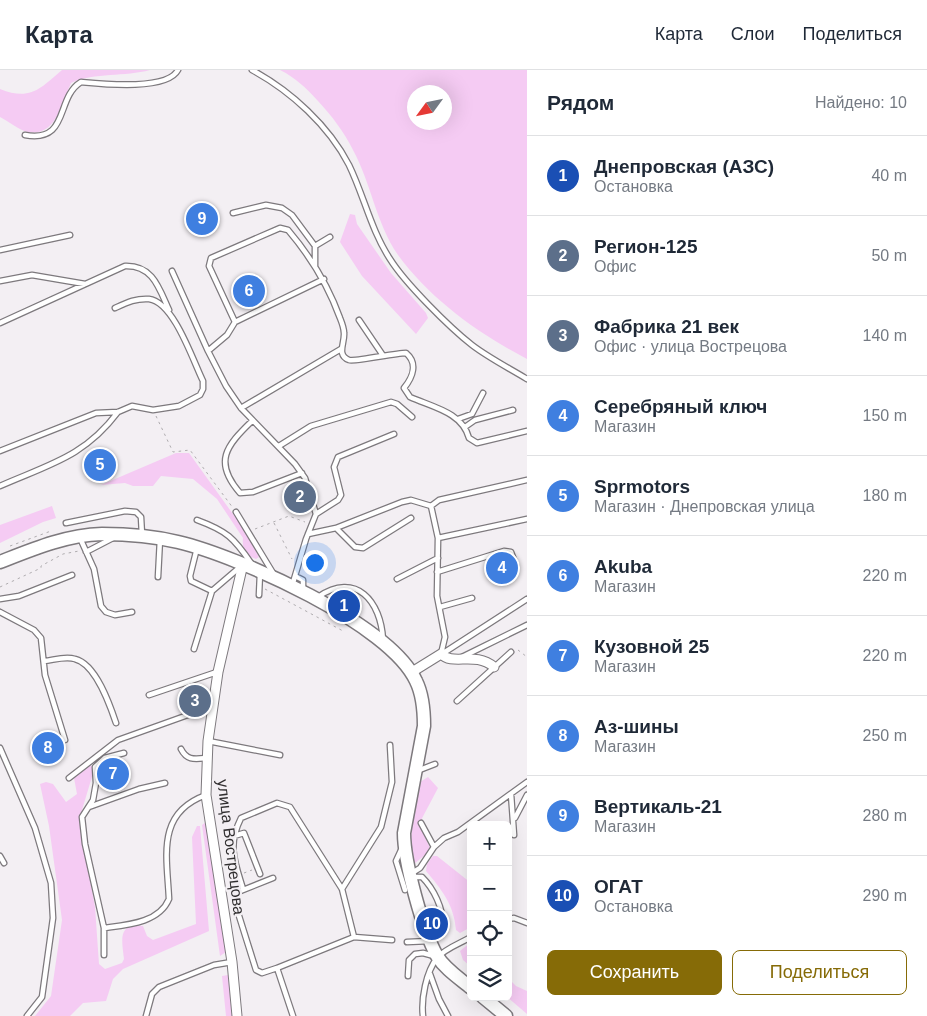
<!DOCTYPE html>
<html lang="ru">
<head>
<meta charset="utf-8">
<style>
	:root { --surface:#fff; --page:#f6f6f7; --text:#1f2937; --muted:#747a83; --line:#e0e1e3; --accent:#866b07 }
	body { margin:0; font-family:Arial,sans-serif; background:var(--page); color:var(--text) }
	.controls { position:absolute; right:15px; bottom:15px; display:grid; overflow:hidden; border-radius:8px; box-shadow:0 5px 20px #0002 }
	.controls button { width:45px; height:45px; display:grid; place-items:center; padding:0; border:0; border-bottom:1px solid var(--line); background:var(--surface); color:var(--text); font:25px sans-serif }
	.compass { position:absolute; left:407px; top:15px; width:45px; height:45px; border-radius:50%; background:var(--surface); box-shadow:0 5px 20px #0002; rotate:237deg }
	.you { position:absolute; left:314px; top:492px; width:18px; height:18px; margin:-12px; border:4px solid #fff; border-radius:50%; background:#1a73e8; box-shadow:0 0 0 8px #1a73e833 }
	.badge { display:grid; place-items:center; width:32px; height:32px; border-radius:50%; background:var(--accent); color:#fff; font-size:16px; font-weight:700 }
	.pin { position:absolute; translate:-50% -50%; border:2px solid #fff; box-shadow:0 1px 5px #0006 }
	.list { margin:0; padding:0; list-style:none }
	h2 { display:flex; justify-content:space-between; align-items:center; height:65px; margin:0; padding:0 20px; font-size:21px }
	h2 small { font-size:16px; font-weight:400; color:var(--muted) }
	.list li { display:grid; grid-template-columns:32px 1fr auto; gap:15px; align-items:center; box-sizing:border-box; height:80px; padding:0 20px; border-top:1px solid var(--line) }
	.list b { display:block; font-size:19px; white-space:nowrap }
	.list p { margin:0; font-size:16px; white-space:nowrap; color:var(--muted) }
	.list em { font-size:16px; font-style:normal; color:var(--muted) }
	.actions { display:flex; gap:10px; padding:15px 20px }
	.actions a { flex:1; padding:11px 0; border:1px solid var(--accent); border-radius:8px; text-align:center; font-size:18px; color:var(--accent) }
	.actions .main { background:var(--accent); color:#fff }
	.icon { flex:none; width:28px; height:28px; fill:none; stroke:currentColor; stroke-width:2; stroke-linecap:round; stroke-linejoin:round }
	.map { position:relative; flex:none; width:527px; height:946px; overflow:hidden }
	header { display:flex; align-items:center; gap:30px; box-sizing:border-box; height:70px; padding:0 25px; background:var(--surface); border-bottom:1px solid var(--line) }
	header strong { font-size:24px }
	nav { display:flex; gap:28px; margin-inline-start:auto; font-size:18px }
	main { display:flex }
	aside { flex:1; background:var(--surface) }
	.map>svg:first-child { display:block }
	.green { fill:#f5cbf3; fill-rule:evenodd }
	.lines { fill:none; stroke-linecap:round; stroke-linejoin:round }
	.lane-casing { stroke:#7d797d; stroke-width:7 }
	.street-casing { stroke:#7d797d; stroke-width:11 }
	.secondary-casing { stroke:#7d797d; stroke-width:15 }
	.path { stroke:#afacaf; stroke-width:1; stroke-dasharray:2.5 4; stroke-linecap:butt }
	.lane { stroke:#fff; stroke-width:4.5 }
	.street { stroke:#fff; stroke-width:9 }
	.secondary { stroke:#fff; stroke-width:12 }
	.labels { text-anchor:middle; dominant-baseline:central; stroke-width:4.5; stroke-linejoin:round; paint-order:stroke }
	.street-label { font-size:16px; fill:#312f30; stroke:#f3eff3 }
</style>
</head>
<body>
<header>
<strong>Карта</strong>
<nav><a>Карта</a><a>Слои</a><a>Поделиться</a></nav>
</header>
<main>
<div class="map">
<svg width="527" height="946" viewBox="0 0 527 946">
	<rect width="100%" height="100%" fill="#f3eff3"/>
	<path class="green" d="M62 0H150C125 7 95 2 71 13 62 33 56 67 28 62 19 60 8 51 0 47V19C30 31 40 19 62 0Z
		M280 0H527V289C479 264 430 229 398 185 376 153 371 113 353 80 344 62 332 46 318 31 306 18 296 8 280 0ZM414 22H444V52H414Z
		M350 144 355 145 357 154 391 203 426 243 428 248 416 264 362 206 340 172Z
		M176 383H189L243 458 259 487 256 489C244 485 242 478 243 468L217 429 193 409 161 406 153 416H133L125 413 101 415Z
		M52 436 56 448 43 452 0 473V455Z
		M89 696H92L94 700 79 750 95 837 99 894 105 899 122 893 124 889C122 871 117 852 143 856L147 866 153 870 196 854 192 767 197 756H200L209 861 123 899 113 909 106 931 83 933 70 946H35L51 926 62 850 49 756 40 714 46 712 53 714 66 732 77 724 74 708Z
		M428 707 438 718 419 754 431 780 414 794 411 768 417 714Z
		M206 752 226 882 220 886 202 755Z
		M433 786H437L471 813V857L460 863 456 860C454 835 442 820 426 801L427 794Z
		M471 872V897L463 890 460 881Z
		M228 905 232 946H226L222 906Z
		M508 908 516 916 527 921V944L507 927Z"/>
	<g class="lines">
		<g class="lane-casing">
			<path id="lane" d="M252 0C291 21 329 56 349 95 364 126 371 160 390 189 405 213 449 257 472 275 489 288 509 298 527 309
				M25 65C70 73 55 28 81 12 102 14 167 21 178 0
				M233 143 266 135 282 138 292 145 315 176V196
				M315 176 330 167
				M0 180 70 165
				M172 201 208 281
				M0 211 32 205 85 214
				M359 250 382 284
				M235 252 324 209
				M0 253 125 196C153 195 159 218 169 240
				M241 338 341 279
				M458 349 472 344 483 323
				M252 351C226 376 213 392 240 423L253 422 302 403
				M465 357 475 350 513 340
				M279 376 311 356 391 332 397 334 412 347
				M0 381 96 343 118 342 132 336 153 340 179 336 200 325 203 319V311C193 291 174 232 149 229 136 228 126 233 115 238
				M0 416C50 394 84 387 118 342
				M236 442 273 503
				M316 444 338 430 341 425 334 397 338 387 394 364
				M411 448 363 478 355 477 336 458 402 432 411 430 431 436
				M197 450C227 461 234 468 251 493
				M66 453 125 441 136 442 141 447 142 465
				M308 464 336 458
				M80 468 94 499 101 536 106 542 115 545 132 542
				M438 468 527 449
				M197 478 190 506 191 511 212 521
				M86 482 115 467
				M437 502 504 481 511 482 516 495
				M295 506 303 510V520
				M158 507 160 469
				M397 509 438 488
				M292 516 306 469 316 444 305 408 295 394 241 338 226 316 208 281 227 265 235 252 209 196 211 188 280 158 288 160C311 187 328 215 340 248 342 253 344 258 344 263 345 273 336 285 349 290 356 292 394 283 406 283 418 293 413 307 404 318L410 327C432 337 462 342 469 368L477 373 527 361
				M259 525 260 503
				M318 527C356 501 381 531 383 570
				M0 529 19 526 72 505
				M440 537 472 528
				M0 542 34 560 41 568 45 605 65 670
				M194 579 212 521 240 497
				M441 584 445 567 437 526 438 468 431 436 439 430 527 410
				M442 584 527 529
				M462 587 527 555
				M44 591C54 590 65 586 75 589 96 594 110 635 116 653
				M149 625 217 602
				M457 631 511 582
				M208 671 280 685
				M0 678 35 758 51 813 53 848 42 927 27 946
				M181 679C187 691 195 689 207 688
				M417 701 435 694
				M69 708 118 670 213 636
				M511 724 514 765
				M89 737 139 719 165 713
				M515 748 527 725
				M421 753 434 777
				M234 766 244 763 260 804
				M402 778 396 791 405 820
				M0 786 4 793
				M412 803 420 798 434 777 444 768 458 762 527 712
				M273 808 238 822 234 830 256 900 262 903 277 898
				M243 819C235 792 227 776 241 748L277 733 290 737 342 819 354 867
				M342 819 381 757 392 712 390 675
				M508 849 514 848 527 853
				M104 858 85 774 82 747 93 730 96 713 95 697 105 688 124 683
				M407 872 430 871 443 855C443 838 434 819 422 807H411
				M104 885V858C127 855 159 853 169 829 167 786 156 743 206 725
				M430 904 439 929 448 946
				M408 906 409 890 415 884 423 883 434 886
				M146 946 152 924 159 917 214 895 232 892
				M293 946 277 898 354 867 392 870
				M423 946C421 929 426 902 437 888 444 879 461 873 471 867"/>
		</g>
		<g class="street-casing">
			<path id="street" d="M412 602 441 584C453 596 475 581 494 597
				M237 946 232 892 206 725 208 671 218 602 243 494"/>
		</g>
		<g class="secondary-casing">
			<path id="secondary" d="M0 492C33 479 66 465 102 464 127 464 153 466 178 472 238 486 390 554 416 611 423 625 424 641 424 656L404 763C404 792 423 861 437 886 445 899 459 908 471 918
				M483 927 506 946"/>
		</g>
		<path class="path" d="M156 346 173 382 190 380 233 438
			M274 453 292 489
			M255 459 289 446 305 452
			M10 476 51 461
			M0 517 41 498V496L63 484 79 481
			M265 519 343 561 345 560
			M518 580 527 587
			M508 782 512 770
			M244 803 252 800"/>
		<use href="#lane" class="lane"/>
		<use href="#street" class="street"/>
		<use href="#secondary" class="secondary"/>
	</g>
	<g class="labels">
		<g class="street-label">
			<text transform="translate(231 777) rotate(83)">улица Вострецова</text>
		</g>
	</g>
</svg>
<div class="controls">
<button>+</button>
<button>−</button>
<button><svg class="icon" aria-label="locate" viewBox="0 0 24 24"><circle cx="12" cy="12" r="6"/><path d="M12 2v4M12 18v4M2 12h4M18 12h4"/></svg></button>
<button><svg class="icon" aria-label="layers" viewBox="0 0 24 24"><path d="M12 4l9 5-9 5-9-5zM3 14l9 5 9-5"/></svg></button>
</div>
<svg class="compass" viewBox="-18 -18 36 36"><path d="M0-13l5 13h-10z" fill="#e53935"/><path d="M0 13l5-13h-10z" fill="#747a83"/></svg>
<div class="you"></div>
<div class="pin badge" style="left:344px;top:536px;background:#1a4fb4">1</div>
<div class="pin badge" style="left:300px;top:427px;background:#5c6f8a">2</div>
<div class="pin badge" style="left:195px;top:631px;background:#5c6f8a">3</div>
<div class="pin badge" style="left:502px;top:498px;background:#3f7fe0">4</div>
<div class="pin badge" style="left:100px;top:395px;background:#3f7fe0">5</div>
<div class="pin badge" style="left:249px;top:221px;background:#3f7fe0">6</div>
<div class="pin badge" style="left:113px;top:704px;background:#3f7fe0">7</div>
<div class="pin badge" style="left:48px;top:678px;background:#3f7fe0">8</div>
<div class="pin badge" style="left:202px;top:149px;background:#3f7fe0">9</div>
<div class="pin badge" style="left:432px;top:854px;background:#1a4fb4">10</div>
</div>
<aside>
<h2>Рядом<small>Найдено: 10</small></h2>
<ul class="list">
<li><span class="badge" style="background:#1a4fb4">1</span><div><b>Днепровская (АЗС)</b><p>Остановка</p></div><em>40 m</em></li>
<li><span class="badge" style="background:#5c6f8a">2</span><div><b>Регион-125</b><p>Офис</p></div><em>50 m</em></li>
<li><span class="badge" style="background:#5c6f8a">3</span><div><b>Фабрика 21 век</b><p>Офис · улица Вострецова</p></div><em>140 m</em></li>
<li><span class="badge" style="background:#3f7fe0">4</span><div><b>Серебряный ключ</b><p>Магазин</p></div><em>150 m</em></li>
<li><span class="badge" style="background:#3f7fe0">5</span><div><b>Sprmotors</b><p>Магазин · Днепровская улица</p></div><em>180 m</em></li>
<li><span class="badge" style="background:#3f7fe0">6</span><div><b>Akuba</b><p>Магазин</p></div><em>220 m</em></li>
<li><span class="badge" style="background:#3f7fe0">7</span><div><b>Кузовной 25</b><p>Магазин</p></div><em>220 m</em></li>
<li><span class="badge" style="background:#3f7fe0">8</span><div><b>Аз-шины</b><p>Магазин</p></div><em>250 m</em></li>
<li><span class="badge" style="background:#3f7fe0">9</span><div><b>Вертикаль-21</b><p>Магазин</p></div><em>280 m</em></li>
<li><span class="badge" style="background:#1a4fb4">10</span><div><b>ОГАТ</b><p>Остановка</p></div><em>290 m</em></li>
</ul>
<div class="actions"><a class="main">Сохранить</a><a>Поделиться</a></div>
</aside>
</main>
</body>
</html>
